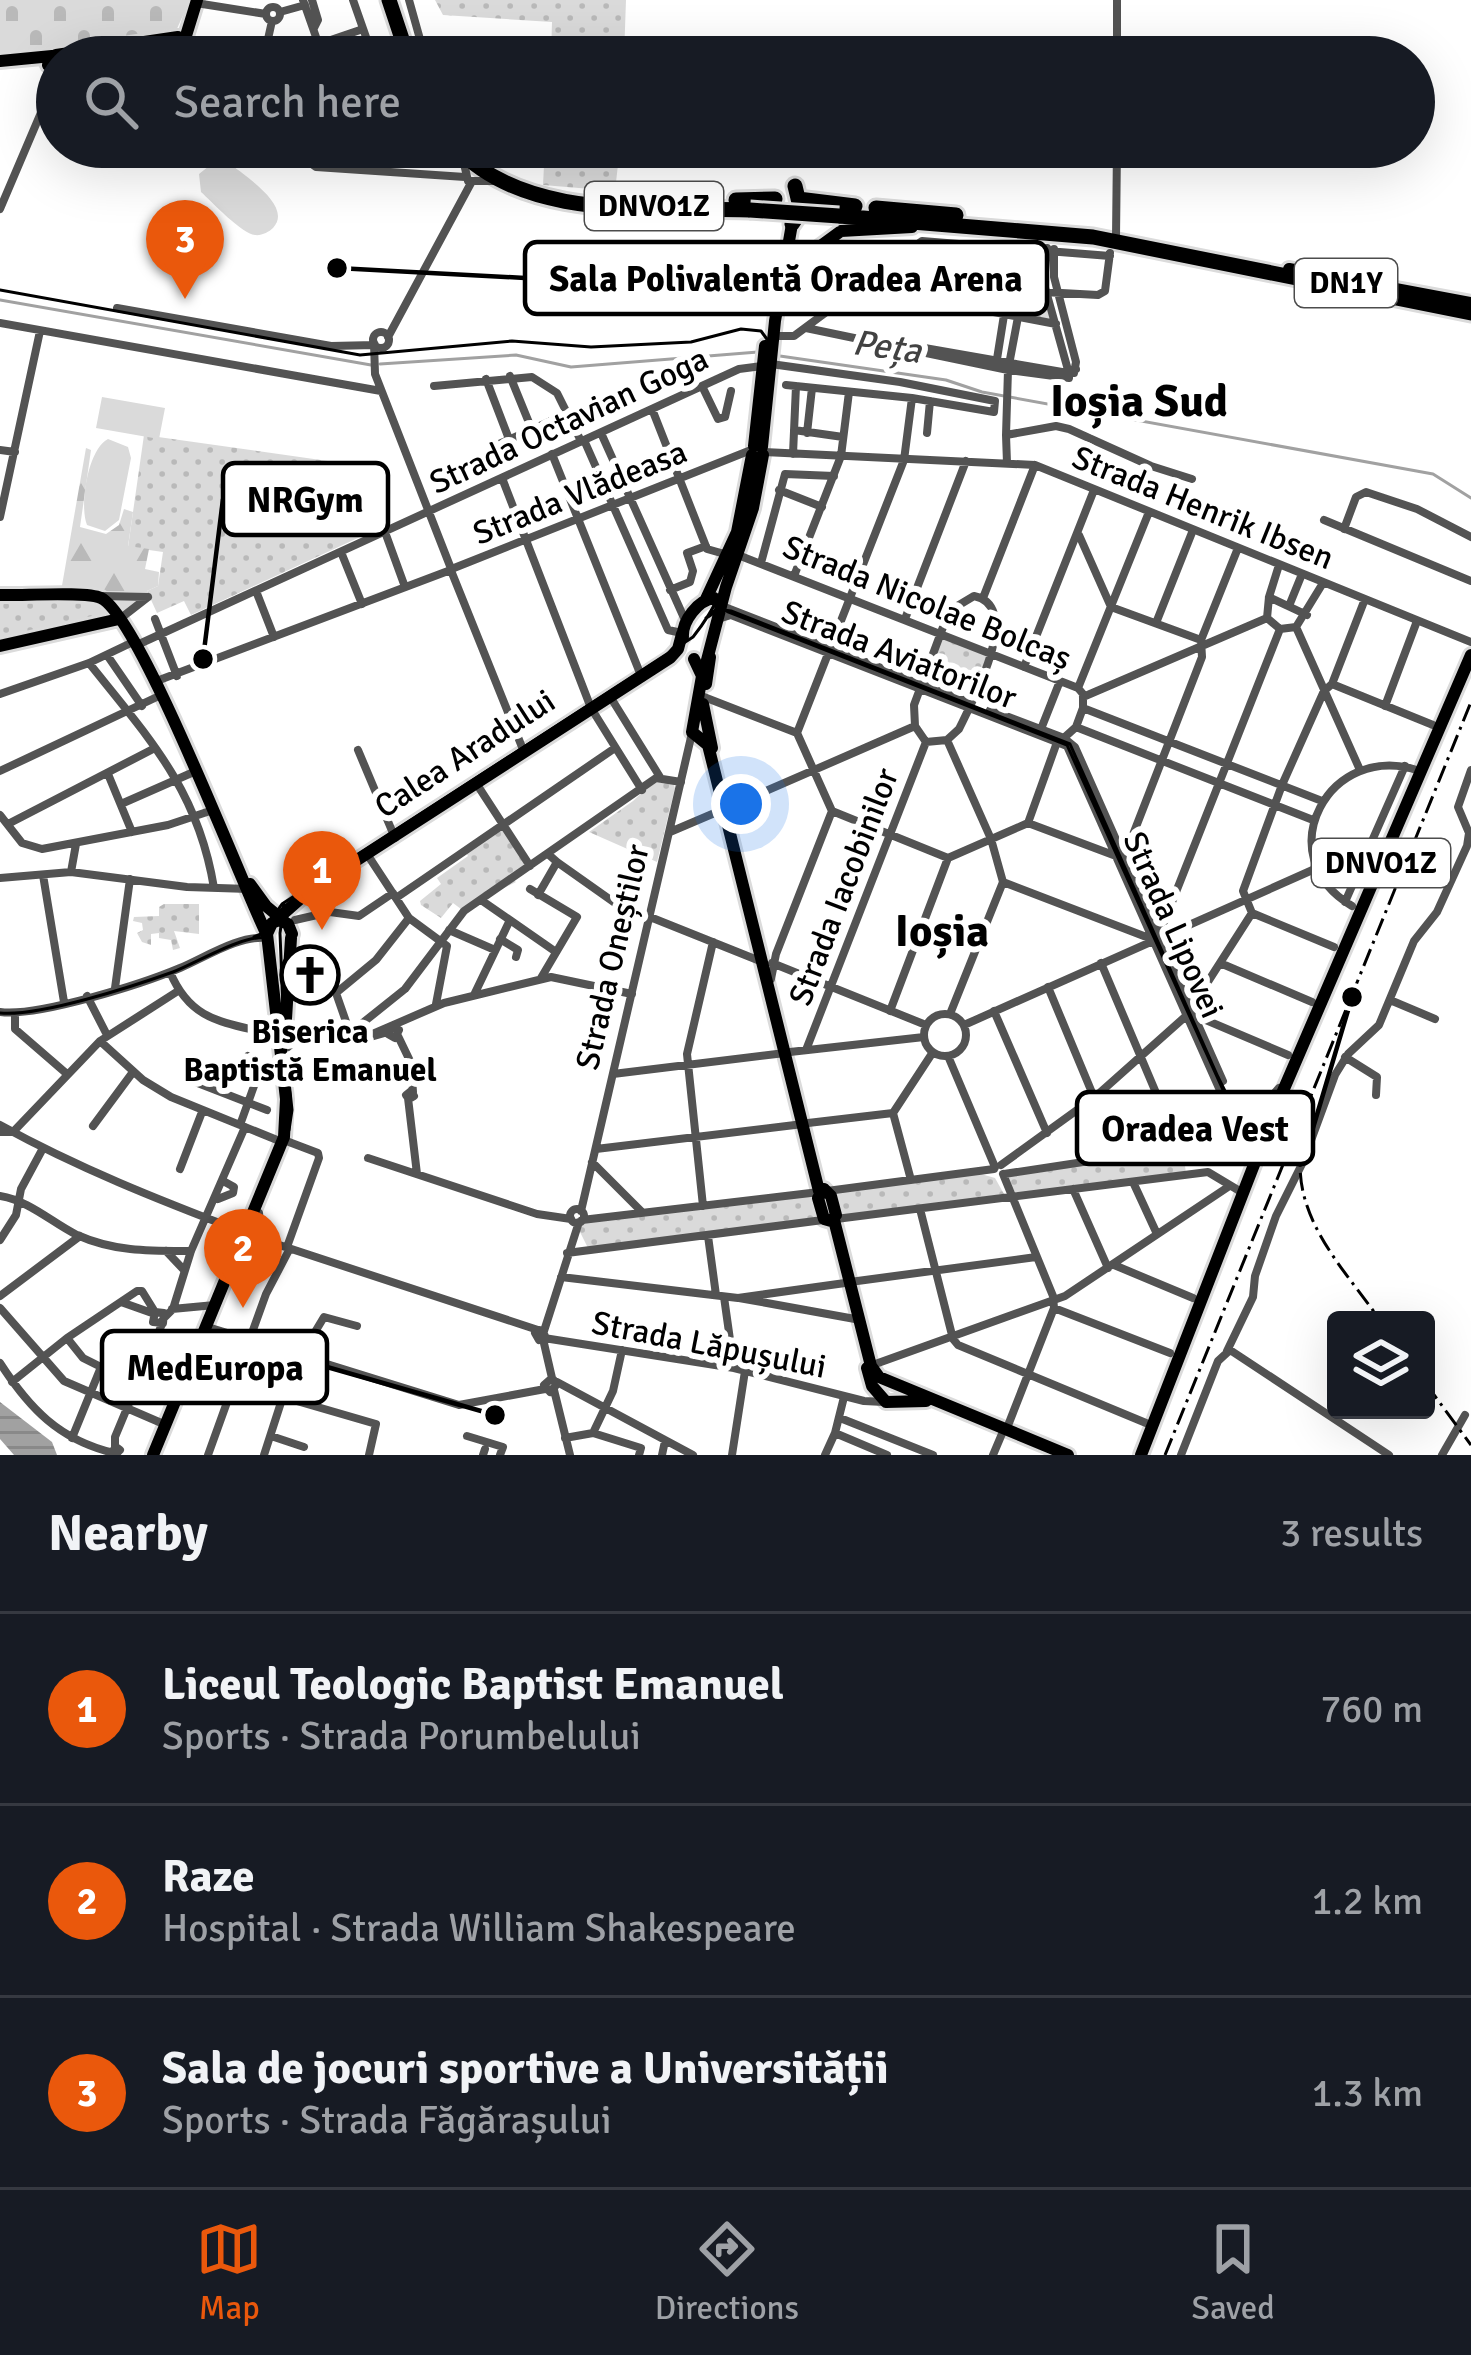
<!DOCTYPE html>
<html lang="en">
<head>
<meta charset="utf-8">
<style>
	:root { --surface:#171b24; --page:#242831; --text:#f1f3f6; --muted:#9ea1a6; --line:#363941; --accent:#ea580c }
	body { margin:0; font-family:Signika,sans-serif; background:var(--page); color:var(--text) }
	.controls { position:absolute; right:36px; bottom:36px; display:grid; overflow:hidden; border-radius:12px; box-shadow:0 12px 48px #0002 }
	.controls button { width:108px; height:108px; display:grid; place-items:center; padding:0; border:0; border-bottom:3px solid var(--line); background:var(--surface); color:var(--text); font:60px sans-serif }
	.you { position:absolute; left:741px; top:804px; width:42px; height:42px; margin:-30px; border:9px solid #fff; border-radius:50%; background:#1a73e8; box-shadow:0 0 0 18px #1a73e833 }
	.badge { display:grid; place-items:center; width:78px; height:78px; border-radius:50%; background:var(--accent); color:#fff; font-size:39px; font-weight:700 }
	.pin { position:absolute; translate:-50% -99px; filter:drop-shadow(0 3px 6px #0008) }
	.pin::after { content:''; position:absolute; top:63px; width:42px; height:36px; background:inherit; clip-path:polygon(0 0,100% 0,50% 100%) }
	.list { margin:0; padding:0; list-style:none }
	h2 { display:flex; justify-content:space-between; align-items:center; height:156px; margin:0; padding:0 48px; font-size:51px }
	h2 small { font-size:39px; font-weight:400; color:var(--muted) }
	.list li { display:grid; grid-template-columns:78px 1fr auto; gap:36px; align-items:center; box-sizing:border-box; height:192px; padding:0 48px; border-top:3px solid var(--line) }
	.list b { display:block; font-size:45px; white-space:nowrap }
	.list p { margin:0; font-size:39px; white-space:nowrap; color:var(--muted) }
	.list em { font-size:39px; font-style:normal; color:var(--muted) }
	.icon { flex:none; width:66px; height:66px; fill:none; stroke:currentColor; stroke-width:2; stroke-linecap:round; stroke-linejoin:round }
	.map { position:relative; flex:none; width:1471px; height:1455px; overflow:hidden }
	.search { position:absolute; background:var(--surface); box-shadow:0 12px 48px #0002; left:36px; right:36px; top:36px; height:132px; display:flex; align-items:center; gap:30px; box-sizing:border-box; padding:0 42px; border-radius:66px; color:var(--muted); font-size:45px }
	.sheet { height:732px; background:var(--surface) }
	nav { display:flex; justify-content:space-around; align-items:center; box-sizing:border-box; height:168px; border-top:3px solid var(--line); background:var(--surface); font-size:33px; color:var(--muted) }
	nav a { display:grid; justify-items:center; gap:6px }
	nav .on { color:var(--accent) }
	.map>svg:first-child { display:block }
	.green { fill:url(#green-dots) }
	.forest { fill:url(#forest-firs) }
	.cemetery { fill:url(#cemetery-stones) }
	.pitch { fill:#dadada }
	.water { fill:url(#water-rules) }
	.lines { fill:none; stroke-linecap:round; stroke-linejoin:round }
	.stream { stroke:#a1a1a1; stroke-width:3 }
	.major-casing { stroke:#dbdbdb; stroke-width:18 }
	.highway-casing { stroke:#dbdbdb; stroke-width:21 }
	.minor { stroke:#535353; stroke-width:8 }
	.major { stroke:#000; stroke-width:12 }
	.highway { stroke:#000; stroke-width:15 }
	.tram { stroke:#000; stroke-width:3 }
	.rail { stroke:#000; stroke-width:3; stroke-dasharray:18 6 3 6; stroke-linecap:butt }
	.highway-bridge-casing { stroke:#dbdbdb; stroke-width:21; stroke-linecap:butt }
	.highway-bridge { stroke:#000; stroke-width:15 }
	.labels { text-anchor:middle; dominant-baseline:central; stroke-width:12; stroke-linejoin:round; paint-order:stroke }
	.shield { fill:#fff; stroke:#4c4c4c; stroke-width:3 }
	.shield-label { font-size:30px; font-weight:bold; fill:#000 }
	.street-label { font-size:33px; fill:#000; stroke:#fff }
	.poi-label { font-size:33px; font-weight:bold; fill:#000; stroke:#fff }
	.water-label { font-size:36px; font-style:italic; fill:#424242; stroke:#fff }
	.district-label { font-size:45px; font-weight:bold; fill:#000; stroke:#fff }
	.leader { fill:none; stroke:#000; stroke-width:4.5 }
	.callout-dot { fill:#000; stroke:#fff; stroke-width:4.5 }
	.callout { fill:#fff; stroke:#000; stroke-width:4.5 }
	.callout-label { font-size:36px; text-anchor:middle; font-weight:bold; fill:#000 }
</style>
</head>
<body>
<div class="map">
<svg width="1471" height="1455" viewBox="0 0 1471 1455">
	<defs>
		<pattern id="green-dots" width="8" height="8" patternUnits="userSpaceOnUse" patternTransform="scale(3)"><rect width="8" height="8" fill="#dadada"/><path d="M2 2h.1M6 6h.1" fill="none" stroke="#b9b9b9" stroke-width="1.8" stroke-linecap="round"/></pattern>
		<pattern id="forest-firs" width="22" height="20" patternUnits="userSpaceOnUse" patternTransform="scale(3)"><rect width="22" height="20" fill="#dadada"/><path d="M5 1l3.5 6h-7zM16 11l3.5 6h-7z" fill="#b9b9b9"/></pattern>
		<pattern id="cemetery-stones" width="16" height="16" patternUnits="userSpaceOnUse" patternTransform="scale(3)"><rect width="16" height="16" fill="#dadada"/><path d="M2 7V4a2 2 0 0 1 4 0v3zM10 15v-3a2 2 0 0 1 4 0v3z" fill="#b9b9b9"/></pattern>
		<pattern id="water-rules" width="6" height="5" patternUnits="userSpaceOnUse" patternTransform="scale(3)"><rect width="6" height="5" fill="#a1a1a1"/><path d="M0 2.5h6" fill="none" stroke="#898989"/></pattern>
	</defs>
	<rect width="100%" height="100%" fill="#fff"/>
	<path class="green" d="M435 0H626L624 57H551L552 22 443 15Z
		M545 147H620L615 191 543 185Z
		M865 282 1047 293 1056 324 860 286Z
		M144 435 370 467 360 537 191 615 184 601 157 613 147 591 158 586 163 552 128 547Z
		M0 595H91L119 619 0 646Z
		M941 633 990 652 972 703 921 682Z
		M656 779 673 783 675 788 657 862 589 832 633 801Z
		M503 825 530 866 512 879 516 882 461 909 453 903 441 918 421 905 420 901 441 884 437 878 468 856 465 851Z
		M164 904H199V934L174 931 180 948 173 950 171 940 159 938V933L151 934V945L142 942 137 933 143 930 142 923 133 921 134 917 159 916V907Z
		M1183 1149 1186 1174 1016 1195 1007 1175Z
		M981 1174 995 1178 1004 1194 841 1217 833 1192Z
		M814 1194 820 1219 588 1248 578 1228 585 1220Z"/>
	<path class="forest" d="M86 448 91 450 80 527 106 534 119 525 124 509 133 512 128 546 149 549 145 569 159 572 158 586 147 591 148 597 127 616 106 601 60 597Z"/>
	<path class="cemetery" d="M0 0H190L175 33 0 57Z"/>
	<path class="pitch" d="M214 162H228C243 175 294 206 273 228 269 232 261 236 255 235 242 234 212 202 201 192L199 174Z
		M102 397 165 408 159 439 96 428Z
		M108 439 128 447 131 458 119 520 105 531 87 525C79 505 88 449 108 439Z"/>
	<path class="water" d="M0 1402 52 1442 57 1455H14L0 1439Z"/>
	<g class="lines">
		<path class="stream" d="M0 300 371 365
			M773 355 946 380 982 392 1433 474 1471 498
			M380 364 516 355 571 367 758 352"/>
		<g class="major-casing">
			<path id="major" d="M185 39 197 0
				M56 55 178 37
				M53 56 48 65 57 69
				M0 61 52 56
				M1289 269 1471 303
				M784 287 800 261 841 231 912 227
				M754 446 765 346
				M762 447 775 321 792 224
				M0 595C20 596 86 591 101 598 140 617 241 882 267 935
				M706 599 737 532 752 455
				M683 637C682 621 698 600 714 598L720 605
				M0 646 119 619
				M694 659 702 676 692 732 708 745 819 1191
				M707 660 726 587 753 508 763 455
				M706 684 710 657
				M703 704 712 748
				M250 884 266 906 284 921
				M275 921 309 891 670 658 678 649 682 634
				M286 1019 291 938
				M824 1189 831 1196 836 1215 831 1221 824 1219 818 1198Z
				M834 1220 871 1366 879 1377 1068 1455
				M867 1368 872 1386 886 1402
				M886 1402 926 1401
				M153 1455 284 1137 286 1099 267 934 272 923 279 920 288 924 292 934
				M1141 1455 1280 1098 1471 655"/>
		</g>
		<g class="highway-casing">
			<path id="highway" d="M389 0 408 57
				M456 147C526 223 656 206 750 210
				M798 199 855 206
				M736 200 775 199
				M876 208 956 215
				M839 216 1093 237 1471 313
				M792 224 801 211 795 186"/>
		</g>
		<path class="minor" d="M303 0 323 57
			M312 0 318 20 314 28
			M353 0 373 57
			M409 0 425 57
			M196 3 266 14
			M266 14a7 7 0 1 1 14 0a7 7 0 1 1-14 0Z
			M280 12 305 5
			M180 44 195 57
			M319 44 363 29
			M264 57 272 21
			M1117 57V0
			M288 147 316 167 465 177
			M333 147H339
			M372 147H397
			M407 147 413 153 418 147
			M472 152 484 155 488 147
			M462 155 468 181H496
			M0 209 57 75
			M1116 237 1117 147
			M1047 248 1044 284 1068 370
			M1054 249V277L1076 362 1074 373
			M867 282 1098 295 1105 291 1110 253
			M862 287 1056 324
			M117 308 331 346 375 345
			M1019 316 1044 295
			M0 323 381 391
			M806 328 1008 370 1069 378
			M373 340a8 8 0 1 1 16 0a8 8 0 1 1-16 0Z
			M774 336H794L922 241 1110 256
			M388 337 471 183
			M374 343 375 374 450 566
			M896 343 1062 372 1076 369
			M997 359 1004 315
			M771 364 900 382 995 401 994 412 912 398 786 385
			M510 376 532 430
			M486 379 509 439
			M434 386 532 377 557 393 581 441
			M702 386 718 419 725 417 731 391
			M652 409 707 549 728 555
			M794 430 843 437
			M601 433 685 620
			M807 433 812 388
			M927 433 930 401
			M1006 435 1008 370 1018 317
			M584 440 668 630 682 633
			M490 448 551 421
			M0 450 15 452
			M764 452 1035 465 1471 642
			M552 454 642 678
			M793 454 796 386
			M1007 463 1006 435 1056 426 1069 429 1151 466 1192 479
			M502 478 591 708 642 790
			M779 490 822 507
			M0 517 40 331
			M1324 520 1471 581
			M1344 529 1356 497 1366 492 1417 509 1471 537
			M385 532 405 587
			M1079 535 1111 607 1201 640
			M341 552 362 604
			M738 555 1078 688 1083 694V708
			M761 563 785 474 834 476
			M454 568 751 450
			M452 573 524 752
			M794 576 841 456 849 392
			M670 590 690 582 693 571 687 553 706 546
			M256 591 274 637
			M101 596 148 597
			M974 596C1024 606 973 700 959 729L947 740 926 742 915 726 914 705 949 611Z
			M1269 597 1307 615
			M983 598 1035 465
			M722 606 971 703
			M1289 606 1302 574
			M121 618 148 597
			M1267 618 1280 629 1296 627 1323 583
			M1267 618 1269 597 1279 565
			M155 619 177 676
			M718 619 731 615 1067 746 1234 1122 1241 1129
			M905 619 966 461
			M1156 623 1193 530
			M1296 627 1360 770
			M137 645 739 369 762 366
			M107 655 142 706
			M89 663C149 738 198 790 214 888
			M1024 667 1094 490
			M154 682 448 571
			M1332 684 1433 725
			M1078 688 1149 512
			M0 694 89 663 133 642
			M704 697 797 733 832 811 948 858 1028 823 1116 856 1127 850 1202 657 1201 640 1238 548
			M1083 697 1267 618
			M611 698 660 777
			M1385 706 1417 621
			M1083 708 1322 801
			M990 710 1064 738 1075 747 1223 1081
			M1076 727 1313 820
			M1041 729 1060 681
			M797 733 904 460 912 398
			M947 740 991 839 1003 882
			M358 750 395 838
			M0 771 159 696
			M108 774 132 832
			M476 783 530 866
			M121 804 196 771
			M727 808 915 726
			M0 815 22 843 42 849 168 825 213 810
			M1028 823 1056 745 1076 727 1083 708
			M8 824 155 748
			M670 832 724 809
			M367 854 409 918 447 946 436 1004
			M557 862 615 903 760 961
			M71 872 76 844
			M43 875 64 1002
			M0 878 71 872 187 887 249 889
			M530 889 577 917 541 978
			M538 895 557 862 548 854
			M396 898 615 748
			M481 900 556 952
			M1345 902 1405 766
			M1352 906C1267 856 1329 739 1420 771
			M1252 913 1334 947
			M295 920 330 912 359 916 393 893
			M449 930 495 950
			M1159 935 1280 629
			M500 939 518 950 516 957
			M772 963 926 1025
			M1101 963 1179 1147
			M1220 963 1312 1002
			M170 972C191 1022 224 1022 271 1034L279 1041
			M771 979 776 954 832 811
			M1048 987 1118 1155
			M115 988 130 879
			M474 995 509 922
			M87 996 107 1035
			M1390 1000 1435 1019
			M890 1011 948 858
			M994 1011 1047 1133
			M0 1012C38 1017 142 984 180 968 206 957 239 935 267 938
			M15 1013V1029L67 1074
			M924 1035a21 21 0 1 1 42 0a21 21 0 1 1-42 0Z
			M950 1014 1003 882 1149 938
			M1194 1015 1288 1055
			M286 1024C317 1048 353 1043 388 1032
			M964 1025 1317 868
			M391 1027 399 1030 395 1038 388 1034Z
			M350 1033 336 993 376 960 409 918
			M398 1036 411 1063 413 1092
			M361 1039 444 1003 551 977 632 994
			M100 1041 143 1080 171 1097 282 1142
			M347 1044 350 1033 405 989 464 911 656 778 681 782
			M288 1047 302 1035
			M806 1050 926 742
			M790 1052 924 1037
			M948 1056 995 1167
			M1345 1057 1377 1077 1376 1095
			M204 1065 255 1084
			M613 1074 785 1053
			M195 1082 267 1110
			M411 1091 414 1096 409 1099 406 1095Z
			M408 1098 417 1174
			M1231 1101 1250 1121
			M893 1113 933 1052
			M893 1113 911 1180
			M808 1123 893 1113
			M0 1125C78 1168 159 1200 243 1232
			M240 1125 259 1072 258 1060 248 1056
			M93 1126 133 1072
			M0 1132H13L100 1041 178 991
			M596 1149 803 1124
			M368 1158 537 1214 571 1219
			M592 1162 642 1212
			M1001 1165 1095 1097 1186 1016 1252 913 1243 891 1282 785 1324 691 1332 684 1365 599
			M180 1169 202 1112
			M1003 1174 1053 1296 1054 1308 1007 1428
			M1004 1174 1182 1147 1229 1135 1245 1126 1279 1088
			M1133 1182 1157 1234
			M1073 1189 1108 1268
			M827 1191 994 1169
			M0 1196C30 1201 51 1222 77 1235 115 1252 151 1251 191 1251
			M218 1199 233 1193 234 1187 225 1182
			M703 1206 687 1054 713 942
			M920 1209 953 1339 958 1345 1146 1423
			M570 1216a7 7 0 1 1 14 0a7 7 0 1 1-14 0Z
			M581 1211 692 733
			M259 1213 261 1229 272 1240
			M836 1219 1208 1172 1243 1193
			M582 1220 819 1192
			M708 1236 716 1295
			M258 1238 538 1330
			M0 1240 16 1215 21 1189 42 1150
			M287 1247 319 1158 318 1153 289 1142
			M166 1251 184 1270
			M567 1253 823 1220
			M1114 1265 1193 1298
			M561 1277 738 1298 845 1283
			M850 1282 1036 1257
			M0 1296 80 1236
			M724 1297 734 1368
			M739 1298 855 1319
			M121 1302 152 1313
			M0 1308 64 1381 166 1425
			M1054 1308 1170 1353
			M172 1309 215 1305
			M165 1317 173 1309 191 1251 245 1127
			M211 1328 459 1405 545 1389
			M542 1330 545 1336 539 1340 535 1333Z
			M544 1331 579 1222
			M67 1338 137 1291H142L155 1312 164 1313 163 1323 153 1322 155 1312
			M544 1338 734 1368 864 1401 884 1402
			M543 1339 552 1378 557 1384 550 1392 544 1385 552 1378
			M1227 1351 1253 1297 1255 1276 1276 1216 1303 1162 1335 1075 1348 1054 1379 1025 1414 941 1437 912 1467 846 1469 833 1458 807 1471 770
			M305 1358 312 1337 324 1317 357 1326
			M219 1362 239 1368
			M0 1363C29 1408 59 1440 114 1453
			M867 1367 1065 1296 1228 1187
			M12 1382 67 1338 83 1358 101 1367
			M557 1382 693 1455
			M554 1390 570 1455
			M283 1397 376 1424 369 1455
			M840 1418 933 1455
			M593 1433 613 1391 622 1350
			M835 1433 887 1455
			M271 1436 304 1447
			M467 1436 503 1447 500 1455
			M72 1438 101 1367 114 1352
			M565 1438 593 1433 641 1448 639 1455
			M115 1447V1437L162 1324
			M116 1447 120 1450 116 1454 113 1451Z
			M208 1455 266 1294 288 1252
			M264 1455 296 1356
			M483 1455 485 1449
			M662 1455 665 1441
			M732 1455 745 1371
			M825 1455 835 1433 844 1397
			M993 1455 1004 1429
			M1181 1455 1218 1361 1230 1350 1389 1455
			M1442 1455 1465 1415"/>
		<use href="#major" class="major"/>
		<use href="#highway" class="highway"/>
		<path class="tram" d="M0 290 360 355 512 341 591 347 691 342 741 329 761 331 769 342C771 366 765 392 763 416 755 491 742 576 693 637L282 904 261 934 254 937
			M706 618 717 609 731 611 1070 744 1218 1077 1229 1099 1251 1115 1250 1127 1240 1130 1233 1125 1228 1101 1067 745 726 611 718 610 708 617
			M0 1013C39 1017 134 986 173 972 197 963 245 933 269 938
			M156 1455 289 1130 292 1110 284 1036 280 933 284 904"/>
		<path class="rail" d="M1303 1140C1287 1212 1341 1265 1380 1320
			M1426 1384 1471 1445
			M1165 1455 1471 702"/>
		<g class="highway-bridge-casing">
			<path id="highway-bridge" d="M750 210 839 216"/>
		</g>
		<use href="#highway-bridge" class="highway-bridge"/>
	</g>
	<defs>
		<g id="church-ring" transform="scale(3)"><circle r="9.5" fill="#fff" stroke="#000" stroke-width="1.5"/><path d="M-1.2-6h2.4v3.5h3.3v2.4h-3.3V6h-2.4V-.1h-3.3v-2.4h3.3Z" fill="#000"/></g>
	</defs>
	<g fill-rule="evenodd">
		<use href="#church-ring" x="310" y="975"/>
	</g>
	<g class="labels">
		<g class="shield">
			<rect x="585" y="182" width="138" height="48" rx="9"/>
			<rect x="1295" y="259" width="102" height="48" rx="9"/>
			<rect x="1312" y="839" width="138" height="48" rx="9"/>
		</g>
		<g class="shield-label">
			<text x="654" y="206">DNVO1Z</text>
			<text x="1346" y="283">DN1Y</text>
			<text x="1381" y="863">DNVO1Z</text>
		</g>
		<g class="street-label">
			<text transform="translate(569 421) rotate(-25)">Strada Octavian Goga</text>
			<text transform="translate(580 493) rotate(-22)">Strada Vlădeasa</text>
			<text transform="translate(1203 508) rotate(22)">Strada Henrik Ibsen</text>
			<text transform="translate(927 603) rotate(22)">Strada Nicolae Bolcaș</text>
			<text transform="translate(899 655) rotate(21)">Strada Aviatorilor</text>
			<text transform="translate(465 754) rotate(-33)">Calea Aradului</text>
			<text transform="translate(844 887) rotate(-69)">Strada Iacobinilor</text>
			<text transform="translate(1173 925) rotate(66)">Strada Lipovei</text>
			<text transform="translate(613 957) rotate(-77)">Strada Oneștilor</text>
			<text transform="translate(709 1345) rotate(11)">Strada Lăpușului</text>
		</g>
		<g class="poi-label">
			<text x="310" y="1032">Biserica<tspan x="310" dy="38">Baptistă Emanuel</tspan></text>
		</g>
		<g class="water-label">
			<text transform="translate(887 347) rotate(8)">Peța</text>
		</g>
		<g class="district-label">
			<text x="1139" y="401">Ioșia Sud</text>
			<text x="942" y="931">Ioșia</text>
		</g>
	</g>
	<path class="leader" d="M337 268L525 278M203 659L223 499M1352 997L1313 1128M495 1415L327 1367"/>
	<g class="callout-dot">
		<circle cx="337" cy="268" r="12"/>
		<circle cx="203" cy="659" r="12"/>
		<circle cx="1352" cy="997" r="12"/>
		<circle cx="495" cy="1415" r="12"/>
	</g>
	<g class="callout">
		<rect x="525" y="242" width="522" height="72" rx="12"/>
		<rect x="223" y="463" width="165" height="72" rx="12"/>
		<rect x="1077" y="1092" width="236" height="72" rx="12"/>
		<rect x="102" y="1331" width="225" height="72" rx="12"/>
	</g>
	<g class="callout-label">
		<text x="786" y="291">Sala Polivalentă Oradea Arena</text>
		<text x="305" y="512">NRGym</text>
		<text x="1195" y="1141">Oradea Vest</text>
		<text x="215" y="1380">MedEuropa</text>
	</g>
</svg>
<div class="controls">
<button><svg class="icon" aria-label="layers" viewBox="0 0 24 24"><path d="M12 4l9 5-9 5-9-5zM3 14l9 5 9-5"/></svg></button>
</div>
<div class="you"></div>
<div class="pin badge" style="left:322px;top:930px">1</div>
<div class="pin badge" style="left:243px;top:1308px">2</div>
<div class="pin badge" style="left:185px;top:299px">3</div>
<div class="search"><svg class="icon" aria-label="search" viewBox="0 0 24 24"><circle cx="10" cy="10" r="6"/><path d="M15 15l6 6"/></svg>Search here</div>
</div>
<section class="sheet">
<h2>Nearby<small>3 results</small></h2>
<ul class="list">
<li><span class="badge">1</span><div><b>Liceul Teologic Baptist Emanuel</b><p>Sports · Strada Porumbelului</p></div><em>760 m</em></li>
<li><span class="badge">2</span><div><b>Raze</b><p>Hospital · Strada William Shakespeare</p></div><em>1.2 km</em></li>
<li><span class="badge">3</span><div><b>Sala de jocuri sportive a Universității</b><p>Sports · Strada Făgărașului</p></div><em>1.3 km</em></li>
</ul>
</section>
<nav>
<a class="on"><svg class="icon" aria-label="map" viewBox="0 0 24 24"><path d="M3 6l6-2 6 2 6-2v14l-6 2-6-2-6 2zM9 4v14M15 6v14"/></svg>Map</a>
<a><svg class="icon" aria-label="directions" viewBox="0 0 24 24"><path d="M12 3l9 9-9 9-9-9zM9 14v-3h6M13 9l2 2-2 2"/></svg>Directions</a>
<a><svg class="icon" aria-label="saved" viewBox="0 0 24 24"><path d="M7 4h10v16l-5-4-5 4z"/></svg>Saved</a>
</nav>
</body>
</html>
